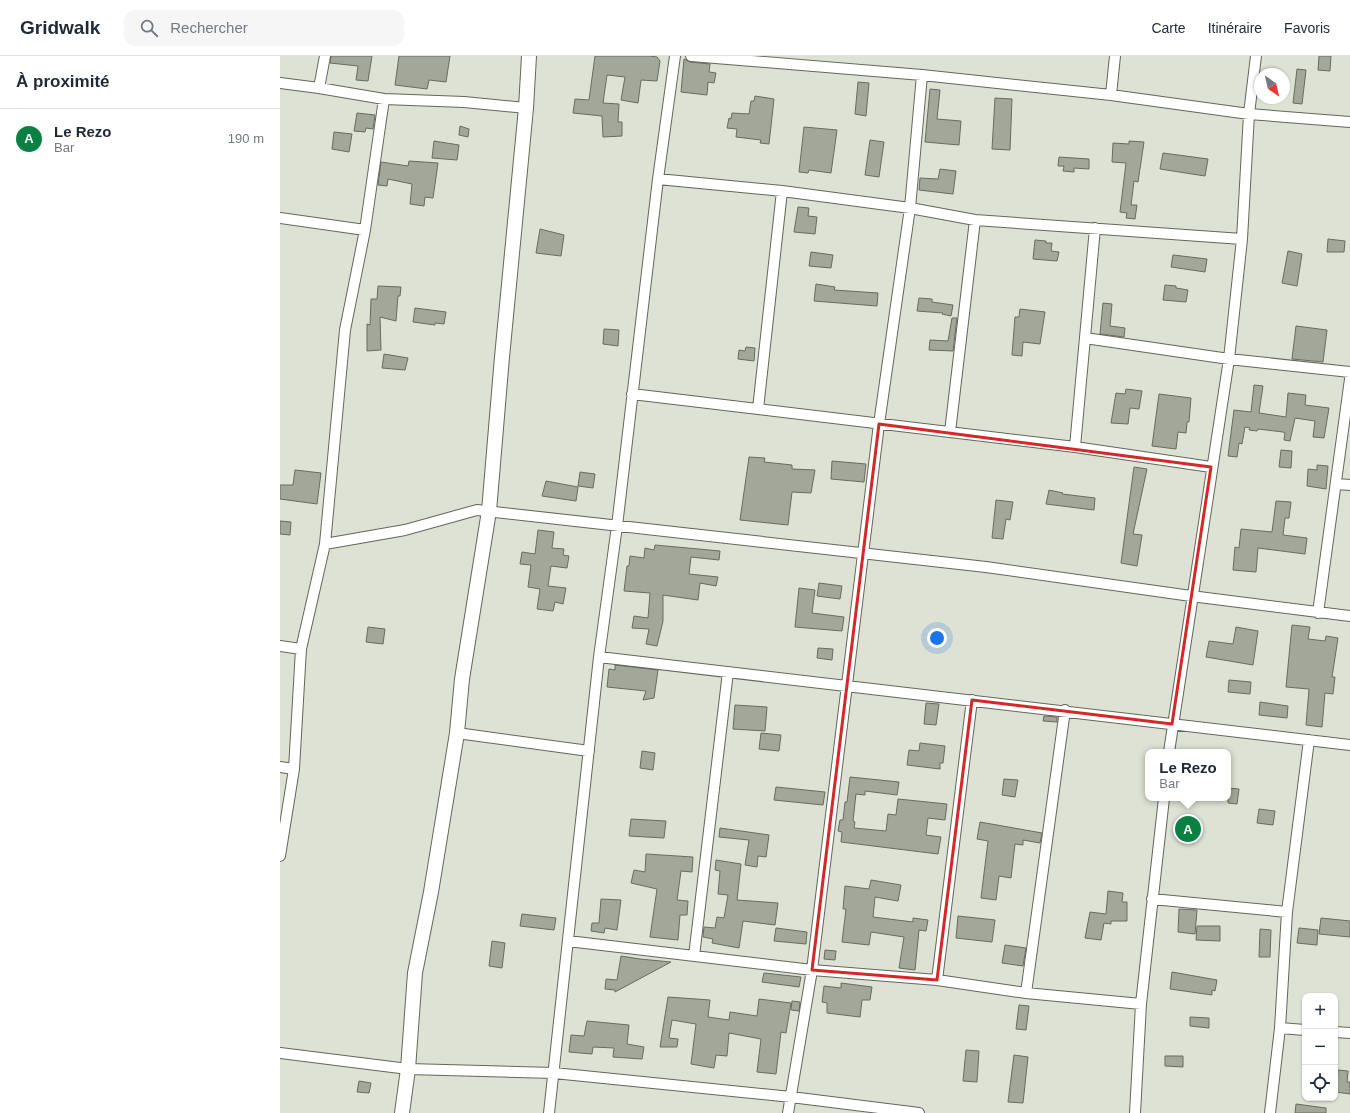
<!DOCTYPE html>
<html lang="fr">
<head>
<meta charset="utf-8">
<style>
	:root { --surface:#fff; --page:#f6f6f7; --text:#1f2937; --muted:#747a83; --line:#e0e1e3; --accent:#0b8043 }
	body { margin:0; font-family:Helvetica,sans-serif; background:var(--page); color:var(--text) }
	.controls { position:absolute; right:12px; bottom:12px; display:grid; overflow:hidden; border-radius:8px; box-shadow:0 1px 3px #0004 }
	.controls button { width:36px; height:36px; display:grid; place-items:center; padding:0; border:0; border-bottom:1px solid var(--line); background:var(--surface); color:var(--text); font:20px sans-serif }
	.compass { position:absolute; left:974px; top:12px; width:36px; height:36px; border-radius:50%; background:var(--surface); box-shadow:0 1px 3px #0004; rotate:146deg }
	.you { position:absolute; left:657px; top:582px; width:14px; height:14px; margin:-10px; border:3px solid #fff; border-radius:50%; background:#1a73e8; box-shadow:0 0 0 6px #1a73e833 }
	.badge { display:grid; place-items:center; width:26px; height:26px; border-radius:50%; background:var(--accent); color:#fff; font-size:13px; font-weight:700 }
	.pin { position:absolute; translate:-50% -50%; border:2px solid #fff; box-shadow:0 1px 4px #0006 }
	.popup { position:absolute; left:865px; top:693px; width:86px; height:52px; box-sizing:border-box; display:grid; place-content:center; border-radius:8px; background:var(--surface); filter:drop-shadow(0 1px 3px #0005); font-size:13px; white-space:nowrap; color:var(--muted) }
	.popup b { font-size:15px; color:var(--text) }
	.popup::after { content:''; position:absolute; left:50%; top:100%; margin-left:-8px; border:8px solid transparent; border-top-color:var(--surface) }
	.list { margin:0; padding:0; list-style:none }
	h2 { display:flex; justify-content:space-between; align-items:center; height:52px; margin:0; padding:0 16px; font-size:17px }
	h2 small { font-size:13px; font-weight:400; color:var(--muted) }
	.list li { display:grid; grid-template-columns:26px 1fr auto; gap:12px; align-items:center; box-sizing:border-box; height:60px; padding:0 16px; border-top:1px solid var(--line) }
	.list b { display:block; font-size:15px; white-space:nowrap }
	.list p { margin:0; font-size:13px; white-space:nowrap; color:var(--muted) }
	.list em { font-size:13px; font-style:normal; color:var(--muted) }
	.icon { flex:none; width:22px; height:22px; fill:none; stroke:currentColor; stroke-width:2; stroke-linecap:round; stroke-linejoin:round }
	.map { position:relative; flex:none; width:1070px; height:1057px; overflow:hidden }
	header { display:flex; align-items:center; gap:24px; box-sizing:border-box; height:56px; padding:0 20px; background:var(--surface); border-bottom:1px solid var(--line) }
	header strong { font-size:19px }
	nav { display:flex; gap:22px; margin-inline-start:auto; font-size:14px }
	.search { width:280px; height:36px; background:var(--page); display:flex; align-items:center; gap:10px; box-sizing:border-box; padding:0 14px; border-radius:12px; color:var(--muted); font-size:15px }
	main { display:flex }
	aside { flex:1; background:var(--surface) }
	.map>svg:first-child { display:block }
	.building { fill:#a3a799; stroke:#686b5f }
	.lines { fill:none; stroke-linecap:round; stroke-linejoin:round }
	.street-casing { stroke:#63675a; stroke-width:12 }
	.secondary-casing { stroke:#63675a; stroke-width:16 }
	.street { stroke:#fff; stroke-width:10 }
	.secondary { stroke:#fff; stroke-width:14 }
	.marked { fill:none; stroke:#d62828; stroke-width:3; stroke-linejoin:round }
</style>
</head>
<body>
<header>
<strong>Gridwalk</strong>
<div class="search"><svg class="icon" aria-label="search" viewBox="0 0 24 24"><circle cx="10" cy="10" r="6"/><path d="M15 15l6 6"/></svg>Rechercher</div>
<nav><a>Carte</a><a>Itinéraire</a><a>Favoris</a></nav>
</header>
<main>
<aside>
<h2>À proximité<small></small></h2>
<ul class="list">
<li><span class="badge">A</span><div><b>Le Rezo</b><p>Bar</p></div><em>190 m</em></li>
</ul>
</aside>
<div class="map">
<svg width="1070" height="1057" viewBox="0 0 1070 1057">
	<rect width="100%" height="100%" fill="#dee2d4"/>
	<path class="building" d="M51 0H92L88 25 76 24 78 10 50 7Z
		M119 0H170L166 26 149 24 147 33 115 29Z
		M315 0H370L377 1 380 5 377 25 361 24 358 47 341 44 345 21 327 19 323 47 339 48 338 66H342V80L323 81 322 60 293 57 295 43 309 44Z
		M1039 0H1051L1050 15 1038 14Z
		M404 3 410 6 430 8 429 16 436 17 434 27 428 26 427 39 401 36Z
		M1017 13 1026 14 1022 48 1013 47Z
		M578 26 589 27 586 60 575 58Z
		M650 33 660 34 657 63 681 65 679 89 645 86Z
		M475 40 494 43 489 88 480 87 481 84 456 81 457 73 447 72 449 62 451 63 452 57 469 58 471 45H474Z
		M715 42 732 43 730 94 712 93Z
		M77 57 95 59 93 73 86 72 85 76 74 75Z
		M180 70 189 73 188 81 179 79Z
		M524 71 557 74 551 117 529 114 528 117 519 116Z
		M54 76 72 78 69 96 52 93Z
		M590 84 604 86 599 121 585 119Z
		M154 85 179 89 177 104 152 102Z
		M849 85 864 86 858 126 854 125 851 149H857L855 163 846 162 847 157 840 156 846 107 832 106 833 87 849 88Z
		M883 97 928 103 925 120 880 113Z
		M779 101 809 103V113L794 112V116L783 115 784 110H778Z
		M129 105 158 107 153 142 145 141 144 150 130 148 132 128 108 123 107 130 98 129 101 106 128 110Z
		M660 113 676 115 673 138 639 134 640 122 658 123Z
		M518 151 529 152 528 160 537 161 535 178 514 176Z
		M260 173 284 179 281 200 256 197Z
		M1048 183 1065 185 1064 196H1047Z
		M755 184 766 185V187H772L771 195 779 196 777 205 753 203Z
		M1008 195 1022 198 1017 230 1002 227Z
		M531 196 553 199 551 212 529 210Z
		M893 199 927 203 925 216 891 211Z
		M536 228 555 231 554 234 598 237 597 250 534 245Z
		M885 229 896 230V232L908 234 906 246 883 244Z
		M98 230 121 231 120 240H118L116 265 100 261 101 294 87 295V268L90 269 91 243H97Z
		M639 242 652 243V246L673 249 671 260 662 258 663 257 637 255Z
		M823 247 832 248 830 270 845 272 844 281 820 278Z
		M135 252 166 256 164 268 155 267V269L133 266Z
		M740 253 765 256 760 288 743 286 742 300 732 299 735 261H739Z
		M672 262H677L673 295 649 294 650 284 668 285Z
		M1016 270 1047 274 1043 306 1012 303Z
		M324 273 339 274 338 290 323 288Z
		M466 291 475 292 474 305 458 303 459 294 465 295Z
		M104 298 128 302 125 314 102 312Z
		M974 329 983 330 979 357 1006 361 1008 337 1026 339 1025 349 1049 352 1044 382 1033 381 1035 365 1015 362 1010 385 1004 384 1005 377 1003 376 978 373 977 375 969 374 970 372 965 371 962 388 959 387 957 401 948 400 954 354 971 356Z
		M846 333 862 335 859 353 850 352 848 368 831 367 836 337 845 338Z
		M879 338 911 342 909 366H907L906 377 898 376 896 393 872 390Z
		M1001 394 1012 395 1011 412 999 411Z
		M469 401 485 402 484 406 512 409V413L535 414 531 437 512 436 508 469 460 464Z
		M552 405 586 408 584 426 551 423Z
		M1037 409 1048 410 1046 433 1027 430 1028 413 1037 414Z
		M854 411 867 413 853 478 862 479 857 510 841 507Z
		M15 414 41 417 37 448 0 443V429H13Z
		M300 416 315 418 313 432 298 430Z
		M266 425 298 431 296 445 262 440Z
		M769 434 783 437 782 438 815 442 814 454 766 448Z
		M716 444 733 446 730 464 726 463 723 483 712 482Z
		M996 445 1011 446 1009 462H1005L1003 479 1027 482 1025 498 978 492 976 516 953 514 955 491 959 492 961 473 992 476Z
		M0 465 11 466 10 479 0 478Z
		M258 474 274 476 272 492 284 493 283 499 289 500 287 512 271 510 268 530 286 532 283 548 275 546 273 555 257 553 260 533 248 531 251 509 240 508 242 496 255 498Z
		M375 489 440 495 439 504 411 501 409 518 438 521 436 530 420 527 418 544 383 539V565L377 590 366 588 369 573 352 572 354 560 368 562 370 537 344 535 347 510H349L350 500 364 502 365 492 374 494Z
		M539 527 562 530 560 543 537 540Z
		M519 532 535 534 532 557 564 561 562 575 515 571Z
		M1012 569 1030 571 1028 583 1045 585 1046 580 1058 582 1052 621H1055L1053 638 1045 637 1042 671 1026 669 1029 633 1006 631Z
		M88 571 105 573 103 588 86 586Z
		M956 571 978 575 973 609 926 601 929 585 953 588Z
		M538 592 553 593 552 604 537 602Z
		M335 609 378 614 374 642 363 644 366 635 327 631 329 613 335 614Z
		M949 624 971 626 970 638 948 636Z
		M980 646 1008 650 1007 662 979 659Z
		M646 647 659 648 656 669 644 668Z
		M455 649 487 651 485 675 453 673Z
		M764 660 777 661V666L763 665Z
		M481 677 501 679 499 695 479 693Z
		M640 687 665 690 663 707H660V713L627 709 629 694 639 695Z
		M362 695 375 697 373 714 360 712Z
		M570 721 619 726 617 739 585 735V739L576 738 573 765 575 766 574 772 606 775 608 758 616 759 618 743 667 748 665 764 648 762 646 779 661 781 658 798 561 786 562 776 558 775 560 764H563L565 746H567Z
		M724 723 738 724 735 741 722 739Z
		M496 731 545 736 543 749 494 744Z
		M948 732 959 733 957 748 948 747Z
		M979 753 995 755 993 769 977 767Z
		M351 763 386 765 384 782 349 780Z
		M700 766 762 777 760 787 743 784V789L735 788 731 822 719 820 716 844 701 842 708 785 697 783Z
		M440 772 489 779 486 801 478 800 477 811 465 809 469 784 439 781Z
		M366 798 413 801 412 816 401 815 397 844 408 845 407 859H400L398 884 370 881 377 833 351 827 354 814 365 816Z
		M436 804 461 808 457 844 498 847 495 869 463 865 459 892 432 887 433 883 423 881 424 871 435 872 437 861 444 862 448 839 438 838 440 815 435 814Z
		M591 824 621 829 618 845 595 841 593 861 633 866V862L648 864 646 875 639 874 635 914 619 912 624 881 591 876 589 889 562 886 566 853H563L565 830 589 833Z
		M828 835 843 837 842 846H847V865H831V868L824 867 821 884 805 882 810 856 826 858Z
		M321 843 341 844 337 874 325 872 324 877 311 875 312 867H319Z
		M899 853 917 854 915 878 898 876Z
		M242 858 276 862 274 874 240 870Z
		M678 860 715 864 712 886 676 882Z
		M1041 862 1070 865V881L1039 878Z
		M917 870H940V885L916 884Z
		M496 872 527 876 526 888 494 885Z
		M1019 872 1038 874 1037 889 1017 887Z
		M980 873 991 874 990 901H979Z
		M212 885 225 887 222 912 209 910Z
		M725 889 746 892 743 910 722 907Z
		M545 894 556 895 555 904 544 903Z
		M341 900 360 903 391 906 335 936V934L325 933 326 923 337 924Z
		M892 916 937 924 935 935 932 934V939L890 933Z
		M484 917 521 921 519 931 482 926Z
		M561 927 592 931 590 944H582L580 961 547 957V947L542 946 544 930 561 932Z
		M388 941 430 944 428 961 449 964 450 956 477 960 479 943 511 947 506 977 501 976 496 1018 477 1016 481 983 449 977 447 1000 436 999 434 1012 411 1008 416 968 392 964 389 982 398 983 397 991H380Z
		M512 945 520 946 519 955 511 954Z
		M739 949 749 950 746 974 736 973Z
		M910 961 929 962V972L910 970Z
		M307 965 349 969 347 988 364 991 362 1003 333 1001 334 992 313 991 312 998 289 996 291 979 304 980Z
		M686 994 699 995 697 1026 683 1025Z
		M734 999 748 1001 743 1047 728 1046Z
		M885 1000H903V1011L885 1010Z
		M1058 1014 1068 1015 1067 1026H1070V1038L1056 1036Z
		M79 1025 91 1027 89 1037 77 1036Z
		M1016 1048 1046 1052V1057H1015Z"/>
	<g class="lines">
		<g class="street-casing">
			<path id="street" d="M411 0 642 19 831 39 969 58 1070 66
				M0 27 39 32 104 43 184 46 246 52
				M39 32 45 0
				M831 39 835 0
				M378 123 502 135 630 152 695 164 962 183
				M0 162 85 174
				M805 282 949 303 1070 316
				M352 338 795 391 931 411
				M478 353 502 135
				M670 376 695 164
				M795 391 815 172
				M1057 428 1070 429
				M45 488 125 474 197 454 706 511 911 540 1070 560
				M1038 557 1070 323
				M0 590 21 593
				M319 601 1070 689
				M177 677 309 695
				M889 696 949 303 962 183 969 58 976 0
				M0 711 14 713
				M0 800 14 713 21 593 45 488 65 274 85 174 104 43
				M872 843 1007 856
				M288 885 532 914 657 924 746 937 861 948
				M414 900 448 616
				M657 924 692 644
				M746 937 785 654
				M1000 972 1025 974
				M1055 976 1070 977
				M0 997 128 1013 274 1017 511 1041 639 1057
				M269 1057 319 601 337 470 378 123 395 0
				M508 1057 532 914 599 368 630 152 642 19
				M855 1057 861 948 884 742
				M990 1057 1000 972 1007 856 1029 684"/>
		</g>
		<g class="secondary-casing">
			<path id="secondary" d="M122 1057 128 1013 135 917 151 836 177 677 182 623 209 455 222 301 246 52 249 0"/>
		</g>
		<use href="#street" class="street"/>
		<use href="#secondary" class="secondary"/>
	</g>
	<path class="marked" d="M599 368 931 411 892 668 692 644 657 924 532 914Z"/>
</svg>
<div class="controls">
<button>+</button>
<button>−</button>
<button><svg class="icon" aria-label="locate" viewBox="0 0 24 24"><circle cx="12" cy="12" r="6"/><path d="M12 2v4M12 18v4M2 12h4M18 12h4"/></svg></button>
</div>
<svg class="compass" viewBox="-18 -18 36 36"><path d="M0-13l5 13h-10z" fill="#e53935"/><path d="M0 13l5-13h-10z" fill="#747a83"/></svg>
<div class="you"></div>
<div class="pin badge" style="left:908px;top:773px">A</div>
<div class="popup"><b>Le Rezo</b>Bar</div>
</div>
</main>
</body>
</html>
